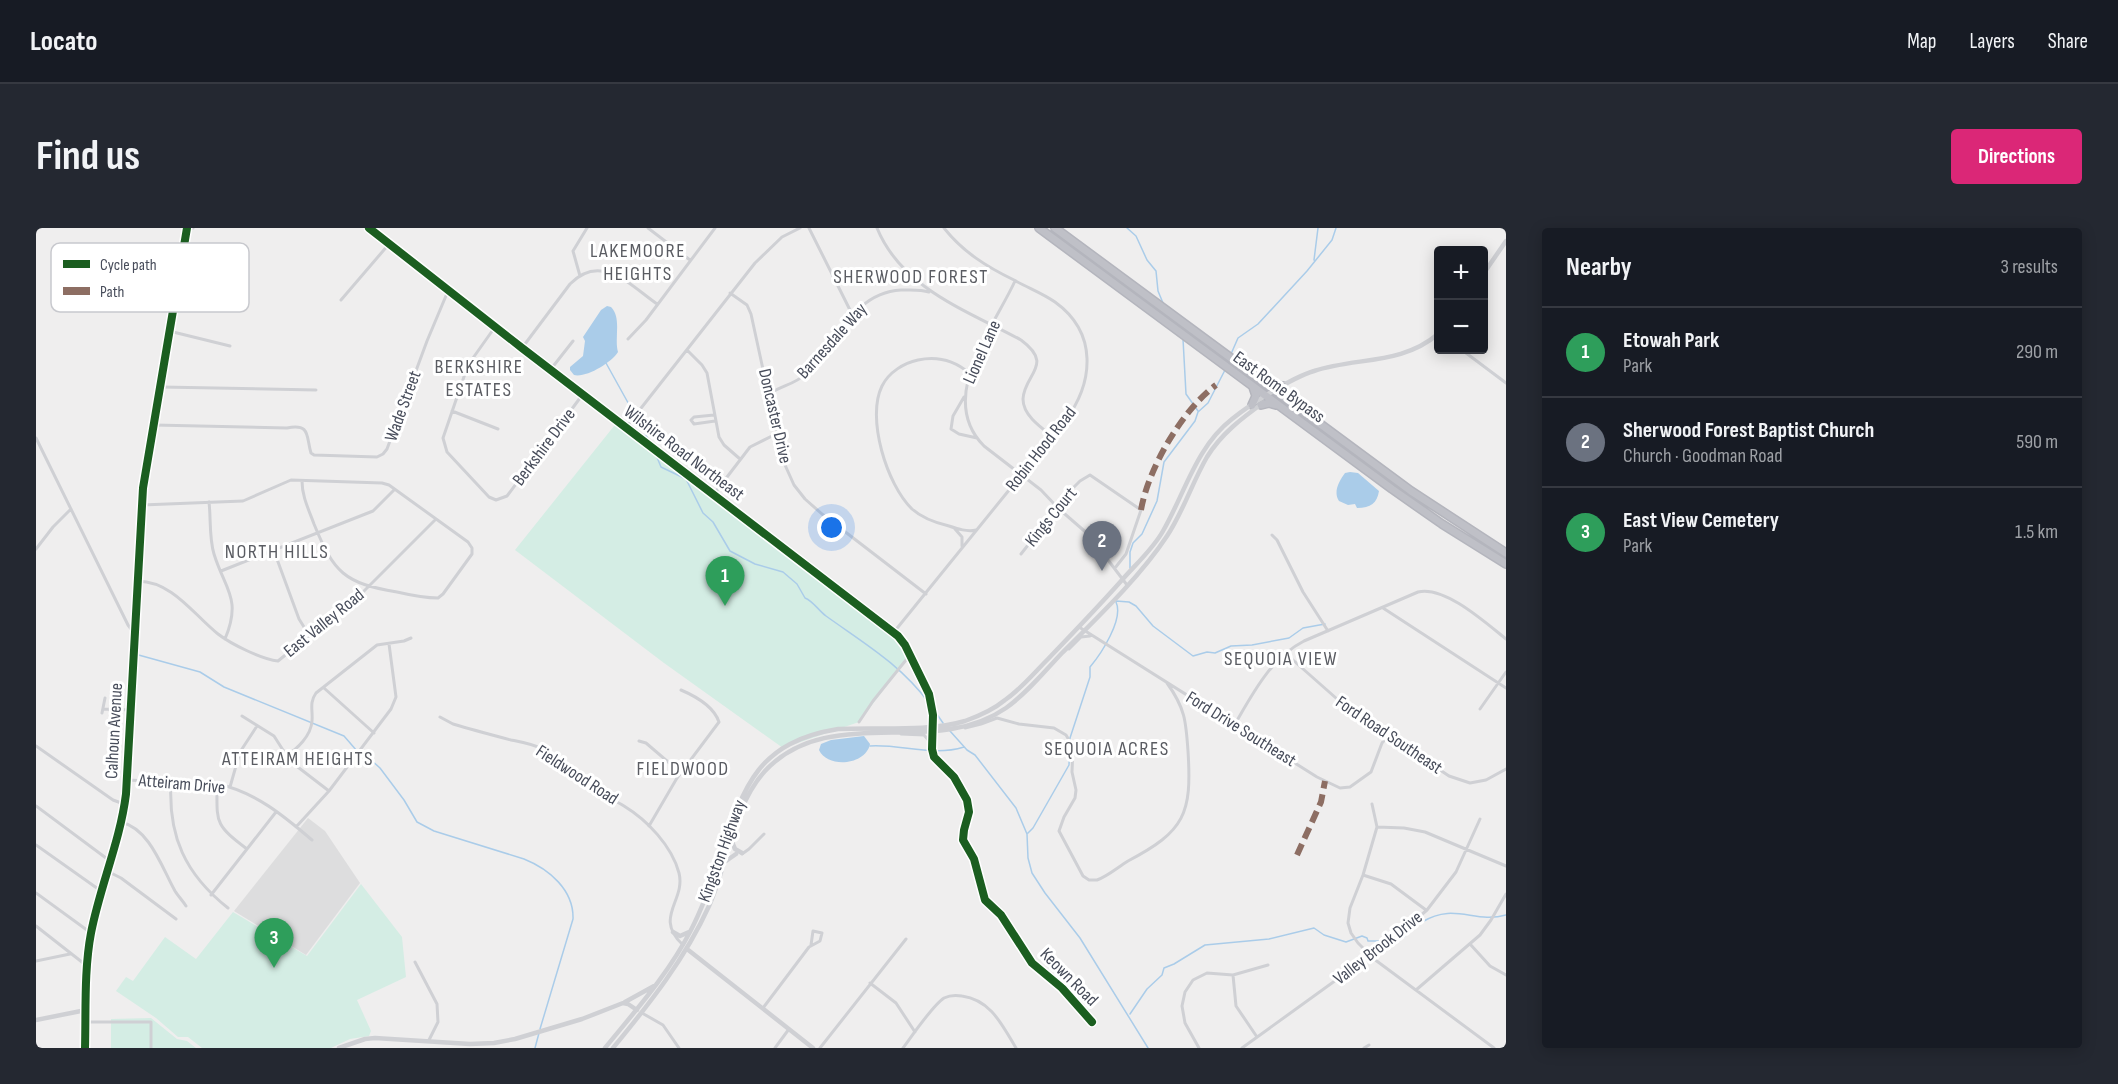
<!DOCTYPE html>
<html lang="en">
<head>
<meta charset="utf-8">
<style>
	:root { --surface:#171b24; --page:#242831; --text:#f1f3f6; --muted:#9ea1a6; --line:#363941; --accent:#db2777 }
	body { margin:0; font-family:"Sofia Sans Condensed",sans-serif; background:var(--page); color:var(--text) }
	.controls { position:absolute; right:18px; top:18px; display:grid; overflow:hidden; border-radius:6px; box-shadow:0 3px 15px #0003 }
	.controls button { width:54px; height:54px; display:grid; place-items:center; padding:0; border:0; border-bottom:2px solid var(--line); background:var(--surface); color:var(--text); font:30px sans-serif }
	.you { position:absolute; left:796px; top:300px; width:21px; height:21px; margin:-15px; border:4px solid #fff; border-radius:50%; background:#1a73e8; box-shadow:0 0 0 9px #1a73e833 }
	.badge { display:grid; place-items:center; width:39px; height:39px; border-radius:50%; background:var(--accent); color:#fff; font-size:20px; font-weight:700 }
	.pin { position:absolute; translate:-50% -50px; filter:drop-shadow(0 2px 3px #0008) }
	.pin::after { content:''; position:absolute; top:32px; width:21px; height:18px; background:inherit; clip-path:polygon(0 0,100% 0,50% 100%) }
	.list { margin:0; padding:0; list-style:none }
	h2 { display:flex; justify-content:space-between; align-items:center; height:78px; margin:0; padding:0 24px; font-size:26px }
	h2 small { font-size:20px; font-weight:400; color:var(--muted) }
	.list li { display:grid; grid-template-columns:39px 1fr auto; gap:18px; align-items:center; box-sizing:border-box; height:90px; padding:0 24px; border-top:2px solid var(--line) }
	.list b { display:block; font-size:22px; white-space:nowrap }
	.list p { margin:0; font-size:20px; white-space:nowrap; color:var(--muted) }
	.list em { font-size:20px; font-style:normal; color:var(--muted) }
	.map { position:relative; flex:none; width:1470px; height:820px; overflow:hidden; border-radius:6px }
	header { display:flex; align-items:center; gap:36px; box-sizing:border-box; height:84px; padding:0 30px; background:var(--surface); border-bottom:2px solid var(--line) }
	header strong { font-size:28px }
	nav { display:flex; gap:33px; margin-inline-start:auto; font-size:21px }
	.intro { display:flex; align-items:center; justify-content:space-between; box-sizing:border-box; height:144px; padding:0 36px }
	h1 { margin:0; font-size:42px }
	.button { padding:15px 27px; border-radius:6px; background:var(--accent); color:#fff; font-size:21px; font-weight:700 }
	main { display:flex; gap:36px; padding:0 36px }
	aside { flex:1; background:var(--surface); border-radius:6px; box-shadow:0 3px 15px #0003 }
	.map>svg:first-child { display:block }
	.education { fill:#ddddde }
	.green { fill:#d4ede4 }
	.water { fill:#aacce9 }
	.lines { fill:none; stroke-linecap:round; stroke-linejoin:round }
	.stream { stroke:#aacce9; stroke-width:1.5 }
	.highway-casing { stroke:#b4b5bd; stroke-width:10 }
	.street { stroke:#cfd0d4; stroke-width:3 }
	.secondary { stroke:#cfd0d4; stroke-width:4.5 }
	.highway { stroke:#bfc0c7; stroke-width:7 }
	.quiet { stroke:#8d6e63; stroke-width:6; stroke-dasharray:12 6; stroke-linecap:butt }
	.cycleway-casing { stroke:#fff; stroke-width:11 }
	.cycleway { stroke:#1b5e20; stroke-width:8 }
	.labels { text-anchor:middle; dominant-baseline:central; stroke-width:6; stroke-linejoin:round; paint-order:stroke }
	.street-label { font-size:18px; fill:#474c5a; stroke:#fff }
	.neighbourhood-label { font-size:20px; letter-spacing:1.5px; fill:#5a5c62; stroke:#fff }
	.key { fill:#fff; stroke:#c8c9ce; stroke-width:1.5 }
	.key-label { font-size:16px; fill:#474c5a }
</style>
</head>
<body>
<header>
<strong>Locato</strong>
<nav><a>Map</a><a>Layers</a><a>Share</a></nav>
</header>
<div class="intro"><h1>Find us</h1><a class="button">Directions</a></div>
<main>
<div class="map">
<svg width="1470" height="820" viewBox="0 0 1470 820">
	<rect width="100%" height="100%" fill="#efeeee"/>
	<path class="education" d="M272 590 289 603 324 655 270 727 198 683Z"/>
	<path class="green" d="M582 193 862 408 874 427 823 494 747 520 628 435 479 322Z
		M325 656 366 709 370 749 321 772 335 803 333 808 314 811 295 820H166L152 809H142L120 790 80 763 90 749 97 753 129 709 160 731 197 684 271 728Z
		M115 790 141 811 151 813 160 820H75V791Z"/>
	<path class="water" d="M571 78 575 79C586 90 578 110 582 124 575 135 550 150 538 147L534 142V139L547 128 549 113 547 109 565 82Z
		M1314 244 1322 245 1343 263C1341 275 1335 280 1321 280L1319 276 1312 277 1303 273C1297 264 1303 253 1309 245Z
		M828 508 834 516C830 537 792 541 783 522L785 516 795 512Z"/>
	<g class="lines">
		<path class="stream" d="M1091 0 1100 8 1111 32 1120 43 1122 63 1127 75
			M1278 32 1282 0
			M1147 111 1150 166 1162 183
			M1195 126 1202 110 1222 96 1271 43 1296 12 1300 0
			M570 135 616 218
			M618 222 625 239 650 251 667 285 677 294 694 323 719 336 747 344 761 356 769 370C777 373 783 383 790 388 829 416 864 436 893 475
			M1094 340V324L1097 315 1106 306 1121 273 1128 234 1159 193 1162 184 1172 175 1189 142
			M1080 373 1093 374 1100 378 1117 398 1157 428 1171 424 1179 425 1195 418 1216 417 1253 410 1267 400 1289 396
			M99 426 164 444 188 459 308 508 321 523 334 531 344 540 368 572 381 594 398 603 488 631C513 641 538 662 537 691L504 801
			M896 479 907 495
			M914 503 931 522 939 527 980 580 991 606 992 630 996 645 1009 665 1044 710 1112 820
			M834 518C866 516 896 529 928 519
			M992 605 997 600 1033 537 1034 510 1054 449V439C1065 426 1088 391 1080 374
			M1357 712 1368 709C1372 702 1378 699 1386 694 1419 674 1438 696 1470 687
			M1094 786 1111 761 1126 747 1128 740 1138 736 1169 717 1233 711 1278 700 1288 707 1310 714 1326 708 1331 710 1332 713H1352
			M499 820 503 805"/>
		<g class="highway-casing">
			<path id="highway" d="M1003 0 1356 261 1406 296 1470 336
				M1019 0 1375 263 1470 325
				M1232 157 1247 158
				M1216 177 1220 168 1217 159
				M1225 177 1233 175 1240 177"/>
		</g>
		<path class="street" d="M333 0 486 120 862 408 869 417 893 466 897 487 896 521 898 529 918 549 931 572 933 584 928 602 927 612 938 631 949 672 965 687 996 735 1026 760 1056 794
			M612 0 654 32
			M773 0 816 86
			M841 0C866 61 932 83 985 112 1019 137 988 146 987 171 987 187 1004 199 1016 208
			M151 1 157 0
			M544 48 537 23 551 0
			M979 53C957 101 900 170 948 218L1005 262 1022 280 1053 307 1091 357
			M694 65 711 77 715 86 741 206 749 237 758 257 769 271 786 286 890 366
			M305 72 353 16
			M459 99 432 137 407 210 411 224 453 269 460 272 471 268 547 166
			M133 103 194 118
			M592 111 610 92 679 0
			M486 120 534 56C565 24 594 57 621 76
			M651 122 666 137 671 145 683 209 688 217 704 231
			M1426 122 1470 155
			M515 141 537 113
			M933 145C919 133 901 128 882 132 868 135 853 144 846 158 830 190 851 257 876 281 887 291 900 295 913 298 922 301 931 304 940 302
			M125 159 280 162
			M733 166C745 158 759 156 770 146 802 117 815 65 865 62 874 62 884 61 893 64
			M928 169 917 188 915 201 923 206 941 210
			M416 183 462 201
			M678 187 658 189 655 192 658 196 679 193
			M118 197 251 200C275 195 270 209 275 225L278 227 341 229 347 226 351 221 391 113 412 63
			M591 198 719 35 746 9 764 0
			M0 210 92 397 98 405
			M678 266 714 219 740 206
			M173 274C175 291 173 310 178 326 189 362 206 370 189 411
			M106 277 207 273 255 252 346 255 353 257 432 314 436 320V326L407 366 402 370C388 370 374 367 361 364 308 355 298 345 278 296 273 282 266 269 266 253
			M919 301 926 309V318
			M1236 307 1241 312 1267 364 1292 403
			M0 321 17 299 35 281
			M238 323 263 391 273 407
			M985 326 1037 260 1044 253 1054 247 1105 282 1090 326 1079 340
			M185 343 337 283 358 262
			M102 353C137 354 157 386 182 406 195 416 225 431 242 433L326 365 400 291
			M1347 380 1470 460
			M1043 399 1281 549 1304 560 1314 559 1335 544 1346 515 1352 508
			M858 404 1029 193C1058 154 1062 105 1019 74 1006 65 992 60 978 52 951 39 927 24 908 0
			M1033 421 1045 409 1054 408
			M1249 425 1309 478 1413 548 1434 555 1450 552 1470 541
			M288 460 338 505
			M68 481 95 482
			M1444 481 1470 444
			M66 485 69 470
			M206 488 238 508 254 533 293 563
			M404 489 417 496C437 502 456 507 475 512 485 514 497 516 506 521 524 529 536 548 552 559 563 567 577 571 588 578 611 592 636 618 643 645 650 673 617 689 647 717
			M823 494 837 473 874 427
			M1199 496C1217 465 1235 430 1268 413L1382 364C1408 357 1450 395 1470 411
			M929 500 945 496 961 490 983 496 1018 500 1030 507 1037 519 1036 544 1040 562 1039 570 1028 589 1023 603 1047 648 1053 652H1061C1072 648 1082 639 1092 633 1149 603 1156 586 1152 523 1150 493 1149 480 1131 455
			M865 506 888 507 894 514
			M603 513 610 515 645 545
			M0 518 77 572 88 576
			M250 528C261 521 275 508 276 493 277 482 273 475 280 465L341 417 368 413 375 410
			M91 552 181 556C218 563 248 588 276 612
			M135 554C132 608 149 646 192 680
			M181 556C181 595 178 596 211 621
			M194 559 204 524 221 498
			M1336 576 1341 599 1327 647 1314 680 1312 695 1315 705 1322 715 1338 731 1458 820
			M0 578 74 633
			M85 594C114 601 126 640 139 663 142 668 147 673 150 678
			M613 598 641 550 683 494C678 479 659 468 645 462
			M260 599 293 563 355 481 360 469 353 416
			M1341 599 1368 600 1389 604 1470 638
			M0 617 65 663
			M706 626 713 621 728 606
			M71 643 85 650 140 691
			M1327 647 1355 656 1390 682
			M0 665 55 705
			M175 667 240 584
			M0 698 51 738
			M1434 716 1454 738 1470 747
			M0 733 34 726
			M379 734 401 776 402 794 393 812
			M1197 747 1200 778 1221 809
			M834 755 860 775 879 804
			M1380 762 1444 707 1455 692 1470 666
			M727 780 773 719 784 713 786 705 777 703 775 717
			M606 785 627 797 643 820
			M50 794H115V820
			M739 820 753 801
			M784 820 870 711
			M867 820C876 808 896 778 908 770 914 767 920 767 926 768 955 772 966 797 980 820
			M1163 820 1149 795 1146 778 1149 764 1157 752 1171 745 1197 747 1232 737
			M1206 820 1361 708 1391 682 1420 644 1444 591
			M1328 820 1333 817"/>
		<path class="secondary" d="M1448 45 1470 13
			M696 614 699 621 706 625
			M690 633 700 626
			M637 704 644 708 653 704
			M651 721 777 820
			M589 774 618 758
			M0 792 50 782
			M49 820C50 782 48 742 55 705 64 658 84 614 90 566L107 260 151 0
			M303 820 329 811 339 810 434 816 458 815 479 811 546 791 587 775 592 776 601 782
			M569 820C600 782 633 745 655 702 668 677 677 651 686 625 708 556 723 514 802 501 841 499 892 504 929 493 943 488 957 482 969 472 985 461 998 445 1012 431 1037 405 1062 379 1086 352 1100 336 1117 321 1127 303 1149 265 1160 219 1196 191 1215 176 1255 150 1278 143 1320 129 1366 137 1402 106
			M577 820C614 775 649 731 673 678 692 635 697 578 729 543 793 474 897 531 970 480 991 465 1008 444 1026 425 1061 390 1104 349 1131 308 1147 284 1156 255 1171 229 1185 206 1206 190 1227 175"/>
		<use href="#highway" class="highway"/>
		<path class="quiet" d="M1105 282C1112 241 1146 182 1180 157
			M1261 627 1285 574 1289 553"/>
		<g class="cycleway-casing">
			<path id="cycleway" d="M333 0 486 120 862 408 869 417 893 466 897 487 896 521 898 529 918 549 931 572 933 584 928 602 927 612 938 631 949 672 965 687 996 735 1026 760 1056 794
				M49 820C50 782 48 742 55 705 64 658 84 614 90 566L107 260 151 0"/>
		</g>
		<use href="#cycleway" class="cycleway"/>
	</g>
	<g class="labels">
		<g class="street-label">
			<text transform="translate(796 113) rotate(-48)">Barnesdale Way</text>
			<text transform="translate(946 124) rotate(-66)">Lionel Lane</text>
			<text transform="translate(1243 159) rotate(36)">East Rome Bypass</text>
			<text transform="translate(367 178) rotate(-70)">Wade Street</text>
			<text transform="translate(739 188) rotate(77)">Doncaster Drive</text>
			<text transform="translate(508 219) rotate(-53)">Berkshire Drive</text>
			<text transform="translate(1005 221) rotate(-52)">Robin Hood Road</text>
			<text transform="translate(648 225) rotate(37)">Wilshire Road Northeast</text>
			<text transform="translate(1015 289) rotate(-51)">Kings Court</text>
			<text transform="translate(288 395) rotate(-39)">East Valley Road</text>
			<text transform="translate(1205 501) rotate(32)">Ford Drive Southeast</text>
			<text transform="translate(78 503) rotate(-87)">Calhoun Avenue</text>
			<text transform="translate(1353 507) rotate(34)">Ford Road Southeast</text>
			<text transform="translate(541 547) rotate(33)">Fieldwood Road</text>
			<text transform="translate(146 556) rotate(5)">Atteiram Drive</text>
			<text transform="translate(686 623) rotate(-70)">Kingston Highway</text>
			<text transform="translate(1342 720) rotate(-38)">Valley Brook Drive</text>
			<text transform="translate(1033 749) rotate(45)">Keown Road</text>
		</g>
		<g class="neighbourhood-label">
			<text x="602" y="23">LAKEMOORE<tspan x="602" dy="23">HEIGHTS</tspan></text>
			<text x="875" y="49">SHERWOOD FOREST</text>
			<text x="443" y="139">BERKSHIRE<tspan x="443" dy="23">ESTATES</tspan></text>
			<text x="241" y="324">NORTH HILLS</text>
			<text x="1245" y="431">SEQUOIA VIEW</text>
			<text x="1071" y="521">SEQUOIA ACRES</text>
			<text x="262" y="531">ATTEIRAM HEIGHTS</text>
			<text x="647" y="541">FIELDWOOD</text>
		</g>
	</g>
	<rect x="15" y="15" width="198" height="69" rx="9" class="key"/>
	<rect x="27" y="32" width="27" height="8" fill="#1b5e20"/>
	<rect x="27" y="59" width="27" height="8" fill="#8d6e63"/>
	<g class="key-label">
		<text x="64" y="42">Cycle path</text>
		<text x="64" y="69">Path</text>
	</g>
</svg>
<div class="controls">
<button>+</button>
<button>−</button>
</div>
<div class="you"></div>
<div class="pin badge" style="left:689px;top:378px;background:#2e9e5b">1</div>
<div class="pin badge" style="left:1066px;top:343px;background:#6b7280">2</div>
<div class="pin badge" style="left:238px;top:740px;background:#2e9e5b">3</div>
</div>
<aside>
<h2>Nearby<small>3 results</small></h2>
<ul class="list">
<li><span class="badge" style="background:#2e9e5b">1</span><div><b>Etowah Park</b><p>Park</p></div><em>290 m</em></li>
<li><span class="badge" style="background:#6b7280">2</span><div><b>Sherwood Forest Baptist Church</b><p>Church · Goodman Road</p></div><em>590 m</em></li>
<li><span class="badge" style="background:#2e9e5b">3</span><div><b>East View Cemetery</b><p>Park</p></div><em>1.5 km</em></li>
</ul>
</aside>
</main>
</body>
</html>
